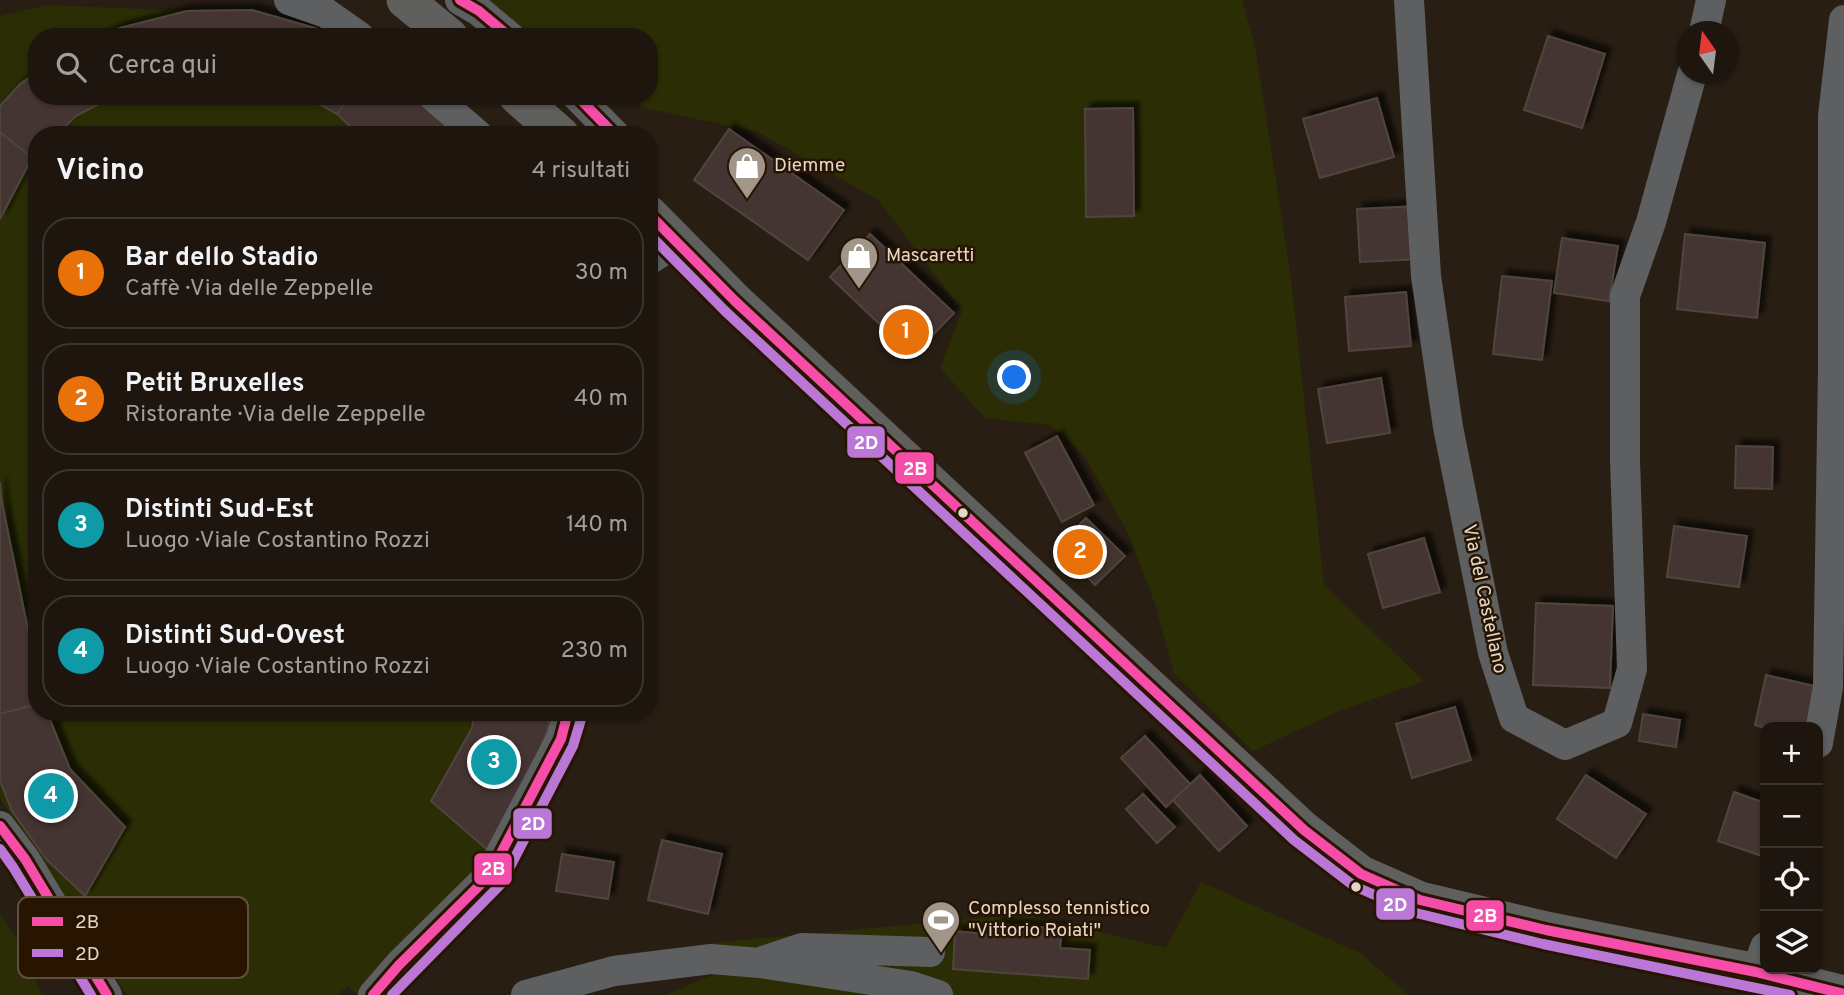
<!DOCTYPE html>
<html lang="it">
<head>
<meta charset="utf-8">
<style>
	:root { --surface:#1e160e; --page:#2b231c; --text:#f1f3f6; --muted:#a19f9e; --line:#3c352e; --accent:#a2968a }
	body { margin:0; font-family:Overpass,sans-serif; background:var(--page); color:var(--text) }
	.controls { position:absolute; right:21px; bottom:21px; display:grid; overflow:hidden; border-radius:14px; box-shadow:0 2px 5px #0004 }
	.controls button { width:63px; height:63px; display:grid; place-items:center; padding:0; border:0; border-bottom:2px solid var(--line); background:var(--surface); color:var(--text); font:35px sans-serif }
	.compass { position:absolute; left:1676px; top:21px; width:63px; height:63px; border-radius:50%; background:var(--surface); box-shadow:0 2px 5px #0004; rotate:346deg }
	.you { position:absolute; left:1015px; top:378px; width:24px; height:24px; margin:-18px; border:5px solid #fff; border-radius:50%; background:#1a73e8; box-shadow:0 0 0 10px #1a73e833 }
	.badge { display:grid; place-items:center; width:46px; height:46px; border-radius:50%; background:var(--accent); color:#fff; font-size:23px; font-weight:700 }
	.pin { position:absolute; translate:-50% -50%; border:4px solid #fff; box-shadow:0 2px 7px #0006 }
	.list { margin:0; padding:0; list-style:none }
	h2 { display:flex; justify-content:space-between; align-items:center; height:91px; margin:0; padding:0 28px; font-size:30px }
	h2 small { font-size:23px; font-weight:400; color:var(--muted) }
	.list li { display:grid; grid-template-columns:46px 1fr auto; gap:21px; align-items:center; box-sizing:border-box; height:112px; margin:0 14px 14px; padding:0 14px; border:2px solid var(--line); border-radius:28px }
	.list b { display:block; font-size:26px; white-space:nowrap }
	.list p { margin:0; font-size:23px; white-space:nowrap; color:var(--muted) }
	.list em { font-size:23px; font-style:normal; color:var(--muted) }
	.icon { flex:none; width:38px; height:38px; fill:none; stroke:currentColor; stroke-width:2; stroke-linecap:round; stroke-linejoin:round }
	.map { position:relative; flex:none; width:1844px; height:995px; overflow:hidden }
	.search { position:absolute; background:var(--surface); box-shadow:0 2px 5px #0004; left:28px; top:28px; width:630px; height:77px; display:flex; align-items:center; gap:18px; box-sizing:border-box; padding:0 24px; border-radius:28px; color:var(--muted); font-size:26px }
	.panel { position:absolute; background:var(--surface); box-shadow:0 2px 5px #0004; left:28px; top:126px; width:630px; height:595px; border-radius:28px }
	.map>svg:first-child { display:block }
	.green { fill:#2b2e04 }
	.building { fill:#443630; stroke:#50453e; stroke-width:2; filter:url(#shadow) }
	.lines { fill:none; stroke-linecap:round; stroke-linejoin:round }
	.minor { stroke:#5d5f60; stroke-width:30 }
	.major { stroke:#5f5f5d; stroke-width:37 }
	.bus-1-casing { stroke:#271502; stroke-width:16 }
	.bus-2-casing { stroke:#271502; stroke-width:16 }
	.bus-1 { stroke:#f54da8; stroke-width:10 }
	.bus-2 { stroke:#ba77d6; stroke-width:10 }
	.bus-dot { fill:#e4d7ca; stroke:#271502; stroke-width:2.5 }
	.labels { text-anchor:middle; dominant-baseline:central; stroke-width:5; stroke-linejoin:round; paint-order:stroke }
	.poi-label { font-size:19px; fill:#e4d7ca; stroke:#271502; text-anchor:start }
	.street-label { font-size:19px; fill:#e4d7ca; stroke:#271502 }
	.key { fill:#271502; stroke:#604f3e; stroke-width:2 }
	.key-label { font-size:19px; fill:#e4d7ca }
	.line-badge { stroke:#271502; stroke-width:2.5 }
	.badge-label { font-size:19px; text-anchor:middle; font-weight:bold; fill:#fff }
</style>
</head>
<body>
<div class="map">
<svg width="1844" height="995" viewBox="0 0 1844 995">
	<defs>
		<filter id="shadow"><feDropShadow dx="6" dy="-6" stdDeviation="2" flood-color="#0009"/></filter>
	</defs>
	<rect width="100%" height="100%" fill="#281e13"/>
	<path class="green" d="M480 0H1242L1255 46 1291 278 1324 585 1424 681 1339 711 1253 751 1174 673 1155 604 1129 535 1084 455 1050 425 985 418 940 368 962 311 878 200 758 132 645 108 627 96H649V37H536Z
		M47 5 187 11 333 37H37V96H422L452 135H37V712H578L570 743 389 995H358L347 986 338 995H127L0 798V16Z
		M1201 882 1360 953 1409 995H665L713 975 710 943 1025 914 1166 948Z
		M0 914 22 947 42 995H0Z"/>
	<path class="building" d="M252 10 318 29 333 37H100L120 28 187 11Z
		M1548 36 1605 54 1582 128 1524 110Z
		M37 72V96H114L76 116 56 135H37V153L32 158 0 132V106L20 84Z
		M305 96H350L337 114Z
		M350 96H422L452 135H359L337 114Z
		M1377 98 1394 157 1320 178 1303 119Z
		M1133 108 1134 216 1086 217 1085 109Z
		M729 129 844 210 808 260 694 180Z
		M0 132 32 158 0 219Z
		M1418 206 1421 259 1360 262 1357 209Z
		M870 234 954 313 913 356 830 277Z
		M1685 234 1765 243 1757 318 1677 309Z
		M1562 238 1618 246 1609 301 1554 293Z
		M1502 276 1552 281 1542 360 1493 354Z
		M1406 292 1411 346 1349 351 1345 297Z
		M1381 378 1390 433 1327 443 1318 389Z
		M1057 436 1094 505 1062 522 1025 453Z
		M1736 446 1773 447 1772 489 1735 488Z
		M0 482 2 503 37 673V704L0 714Z
		M1086 518 1125 556 1095 585 1057 546Z
		M1674 526 1747 536 1739 587 1667 577Z
		M1424 538 1440 592 1383 608 1368 554Z
		M1536 603 1613 606 1610 688 1533 685Z
		M1766 675 1823 688 1814 727 1765 728 1755 725Z
		M37 704V712H47L70 769 125 827 85 896 46 859 12 811 0 781V714Z
		M1455 707 1471 760 1412 778 1396 724Z
		M475 712H550L547 731 522 793 490 852 431 801 472 728Z
		M1643 714 1680 720 1676 747 1639 741Z
		M1145 736 1190 784 1166 807 1121 758Z
		M1200 775 1247 826 1219 851 1173 800Z
		M1586 775 1646 814 1616 858 1557 819Z
		M1734 792 1765 803V857L1718 841Z
		M1143 794 1175 827 1157 843 1126 809Z
		M662 840 722 854 708 914 648 900Z
		M562 854 614 862 608 899 556 891Z
		M996 924 1062 929 1060 948 1090 950 1088 979 953 969 955 931 995 935Z"/>
	<g class="lines">
		<path class="minor" d="M289 0 326 13 360 37
			M460 0 479 11 510 37
			M1409 0 1426 276 1448 427 1493 653 1514 718 1565 745 1617 723 1632 669 1625 460V296L1651 222 1692 74
			M1704 32 1711 0
			M433 96 478 135
			M577 96 615 135
			M649 260 676 242
			M1818 743 1828 687 1833 368V116L1844 20
			M0 826 25 859 107 995
			M763 961 802 948 930 952
			M1756 972 1765 947
			M373 995 399 965 489 876 561 739 568 712
			M526 995 614 971 711 959 760 963 911 986 938 995"/>
		<path class="major" d="M405 0 450 37
			M517 96 561 135
			M649 214 735 301 1125 664 1304 830 1361 874 1420 900 1546 930 1756 972 1844 994"/>
		<g class="bus-1-casing">
			<path id="bus-1" d="M460 0 479 11 510 37
				M577 96 615 135
				M649 214 735 301 1304 830 1361 874 1420 900 1546 930 1756 972 1844 994
				M0 826 25 859 107 995
				M373 995 399 965 489 876 561 739 568 712"/>
		</g>
		<g class="bus-2-casing">
			<path id="bus-2" d="M649 234 725 311 1294 840 1354 886 1416 913 1543 944 1790 995
				M0 849 13 867 91 995
				M392 995 501 884 573 746 582 716"/>
		</g>
		<use href="#bus-1" class="bus-1"/>
		<use href="#bus-2" class="bus-2"/>
	</g>
	<defs>
		<g id="shop-pin" transform="scale(2.0125)"><path d="M0 17L-7.5 6A9.5 9.5 0 1 1 7.5 6Z" fill="#a2968a" stroke="#271502"/><path d="M-5-2.5h2.3a2.7 3.5 0 0 1 5.4 0H5L5.5 6h-11ZM-1.5-2.5h3a1.5 2.3 0 0 0-3 0Z" fill="#fff"/></g>
		<g id="stadium-pin" transform="scale(2.0125)"><path d="M0 17L-7.5 6A9.5 9.5 0 1 1 7.5 6Z" fill="#a2968a" stroke="#271502"/><path d="M0-5a6.5 5 0 1 0 0 10a6.5 5 0 1 0 0-10ZM-3.5-1.8h7v3.6h-7Z" fill="#fff"/></g>
	</defs>
	<g fill-rule="evenodd">
		<use href="#shop-pin" x="747" y="166"/>
		<use href="#shop-pin" x="859" y="256"/>
		<use href="#stadium-pin" x="941" y="920"/>
	</g>
	<g class="bus-dot">
		<circle cx="963" cy="513" r="6"/>
		<circle cx="1356" cy="887" r="6"/>
	</g>
	<g class="labels">
		<g class="poi-label">
			<text x="774" y="166">Diemme</text>
			<text x="886" y="256">Mascaretti</text>
			<text x="968" y="909">Complesso tennistico<tspan x="968" dy="22">"Vittorio Roiati"</tspan></text>
		</g>
		<g class="street-label">
			<text transform="translate(1484 599) rotate(78)">Via del Castellano</text>
		</g>
	</g>
	<rect x="18" y="897" width="230" height="81" rx="10" class="key"/>
	<rect x="32" y="917" width="31" height="9" fill="#f54da8"/>
	<rect x="32" y="949" width="31" height="8" fill="#ba77d6"/>
	<g class="key-label">
		<text x="75" y="928">2B</text>
		<text x="75" y="960">2D</text>
	</g>
	<g class="line-badge">
		<rect x="846" y="425" width="40" height="34" rx="7" fill="#ba77d6"/>
		<rect x="894" y="451" width="41" height="34" rx="7" fill="#f54da8"/>
		<rect x="512" y="807" width="41" height="33" rx="7" fill="#ba77d6"/>
		<rect x="473" y="852" width="40" height="34" rx="7" fill="#f54da8"/>
		<rect x="1375" y="887" width="41" height="34" rx="7" fill="#ba77d6"/>
		<rect x="1465" y="899" width="40" height="33" rx="7" fill="#f54da8"/>
	</g>
	<g class="badge-label">
		<text x="866" y="449">2D</text>
		<text x="915" y="475">2B</text>
		<text x="533" y="830">2D</text>
		<text x="493" y="875">2B</text>
		<text x="1395" y="911">2D</text>
		<text x="1485" y="922">2B</text>
	</g>
</svg>
<div class="controls">
<button>+</button>
<button>−</button>
<button><svg class="icon" aria-label="locate" viewBox="0 0 24 24"><circle cx="12" cy="12" r="6"/><path d="M12 2v4M12 18v4M2 12h4M18 12h4"/></svg></button>
<button><svg class="icon" aria-label="layers" viewBox="0 0 24 24"><path d="M12 4l9 5-9 5-9-5zM3 14l9 5 9-5"/></svg></button>
</div>
<svg class="compass" viewBox="-18 -18 36 36"><path d="M0-13l5 13h-10z" fill="#e53935"/><path d="M0 13l5-13h-10z" fill="#a19f9e"/></svg>
<div class="you"></div>
<div class="pin badge" style="left:906px;top:332px;background:#e8710a">1</div>
<div class="pin badge" style="left:1080px;top:552px;background:#e8710a">2</div>
<div class="pin badge" style="left:494px;top:762px;background:#0f9aa8">3</div>
<div class="pin badge" style="left:51px;top:796px;background:#0f9aa8">4</div>
<div class="search"><svg class="icon" aria-label="search" viewBox="0 0 24 24"><circle cx="10" cy="10" r="6"/><path d="M15 15l6 6"/></svg>Cerca qui</div>
<section class="panel">
<h2>Vicino<small>4 risultati</small></h2>
<ul class="list">
<li><span class="badge" style="background:#e8710a">1</span><div><b>Bar dello Stadio</b><p>Caffè · Via delle Zeppelle</p></div><em>30 m</em></li>
<li><span class="badge" style="background:#e8710a">2</span><div><b>Petit Bruxelles</b><p>Ristorante · Via delle Zeppelle</p></div><em>40 m</em></li>
<li><span class="badge" style="background:#0f9aa8">3</span><div><b>Distinti Sud-Est</b><p>Luogo · Viale Costantino Rozzi</p></div><em>140 m</em></li>
<li><span class="badge" style="background:#0f9aa8">4</span><div><b>Distinti Sud-Ovest</b><p>Luogo · Viale Costantino Rozzi</p></div><em>230 m</em></li>
</ul>
</section>
</div>
</body>
</html>
